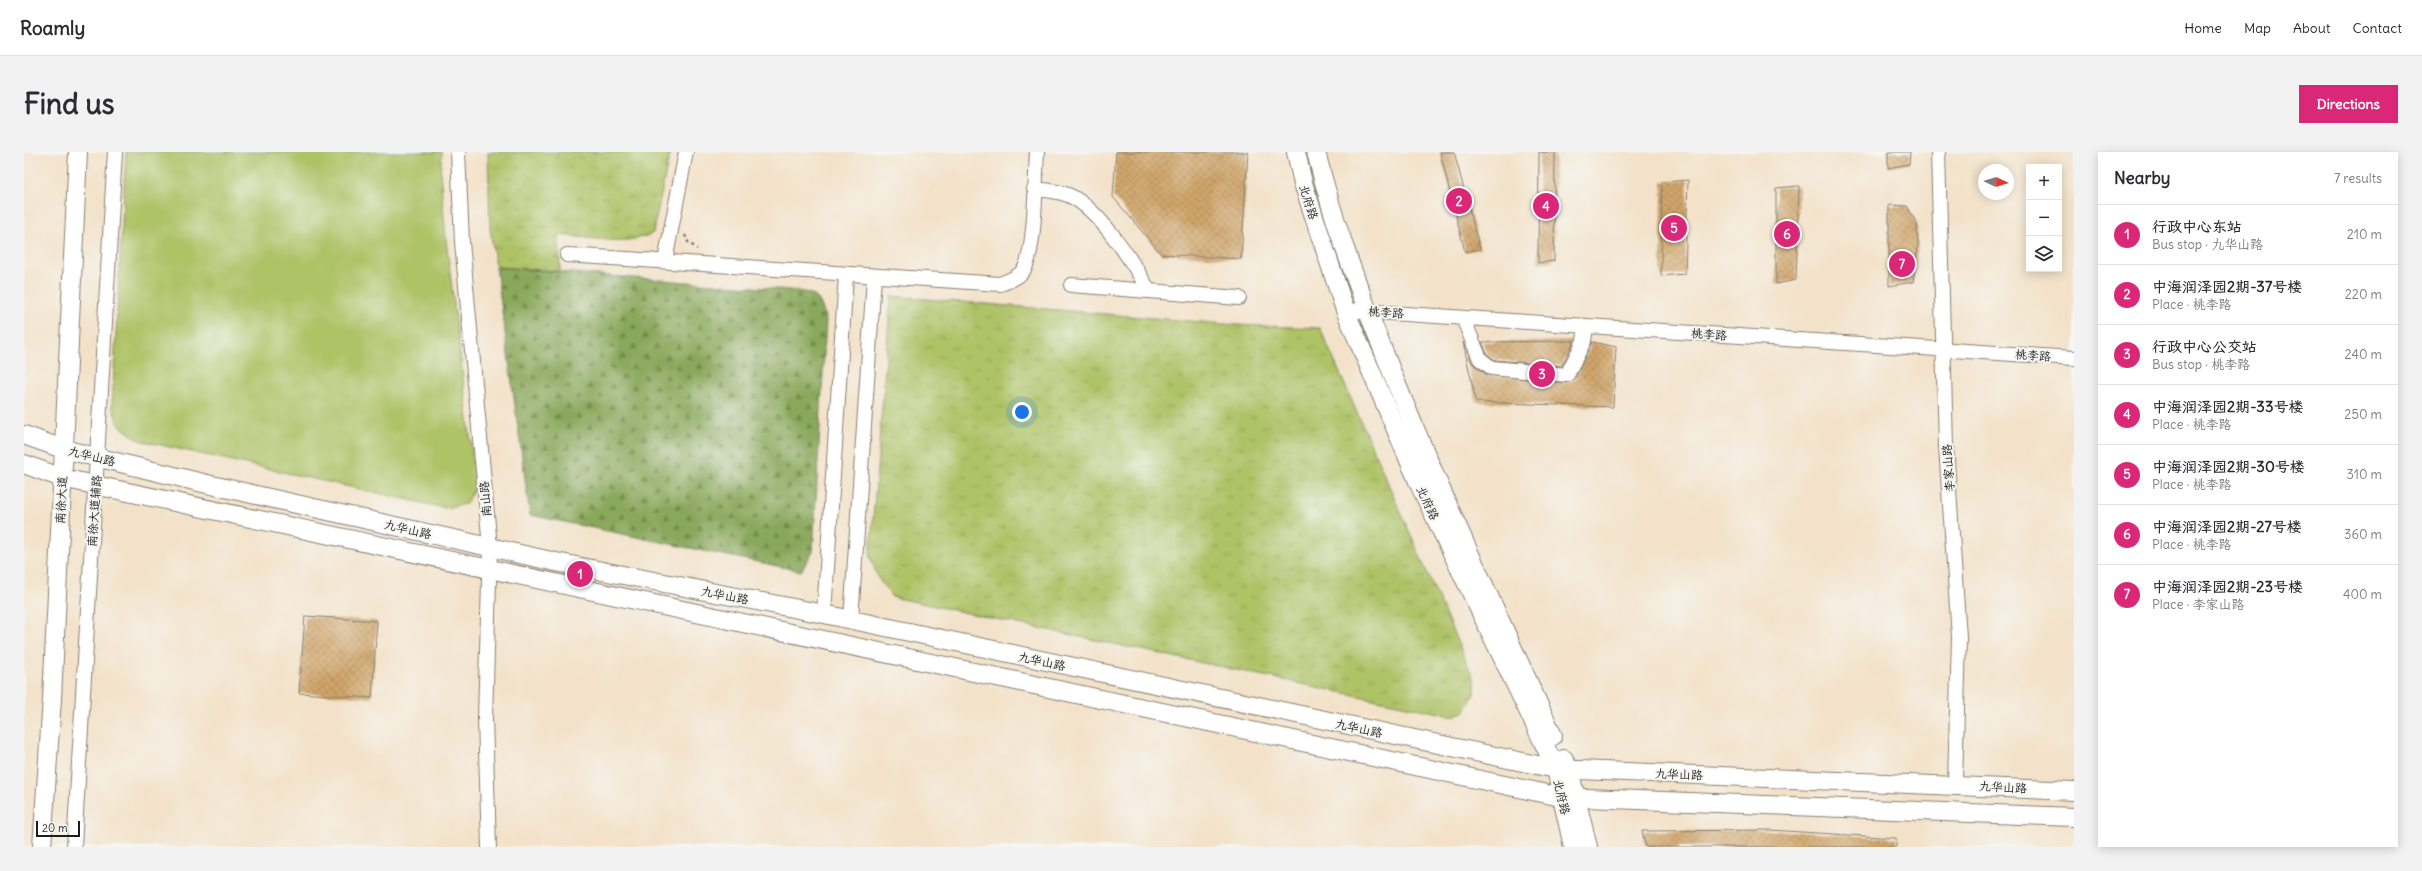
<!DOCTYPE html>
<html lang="en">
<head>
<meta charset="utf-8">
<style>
	:root { --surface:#fff; --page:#f2f2f3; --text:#2b2b33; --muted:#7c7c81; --line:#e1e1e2; --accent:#db2777 }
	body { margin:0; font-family:Delius,"LXGW WenKai TC",sans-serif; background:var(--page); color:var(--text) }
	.controls { position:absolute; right:12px; top:12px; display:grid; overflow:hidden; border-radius:0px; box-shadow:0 2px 10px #0003 }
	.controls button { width:36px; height:36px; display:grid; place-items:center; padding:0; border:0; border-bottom:1px solid var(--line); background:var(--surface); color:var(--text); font:20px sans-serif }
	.compass { position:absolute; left:1954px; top:12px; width:36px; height:36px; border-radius:50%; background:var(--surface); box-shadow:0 2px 10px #0003; rotate:94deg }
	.scale { position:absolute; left:12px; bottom:10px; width:44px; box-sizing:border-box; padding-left:4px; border:2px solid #1c1c1c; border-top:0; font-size:11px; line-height:14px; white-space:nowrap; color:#1c1c1c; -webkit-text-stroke:3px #f6f6f2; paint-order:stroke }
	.you { position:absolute; left:998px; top:260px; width:14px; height:14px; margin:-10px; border:3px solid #fff; border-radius:50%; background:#1a73e8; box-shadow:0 0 0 6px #1a73e833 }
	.badge { display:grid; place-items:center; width:26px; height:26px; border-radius:50%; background:var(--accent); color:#fff; font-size:13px; font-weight:700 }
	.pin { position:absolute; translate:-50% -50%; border:2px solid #fff; box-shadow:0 1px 4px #0006 }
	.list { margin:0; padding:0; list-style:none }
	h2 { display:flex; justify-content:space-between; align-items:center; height:52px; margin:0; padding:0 16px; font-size:17px }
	h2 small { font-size:13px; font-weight:400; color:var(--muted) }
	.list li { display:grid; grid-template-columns:26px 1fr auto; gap:12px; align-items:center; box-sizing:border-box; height:60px; padding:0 16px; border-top:1px solid var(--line) }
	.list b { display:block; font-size:15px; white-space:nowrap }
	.list p { margin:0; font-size:13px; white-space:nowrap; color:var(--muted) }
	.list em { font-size:13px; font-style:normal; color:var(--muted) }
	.icon { flex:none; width:22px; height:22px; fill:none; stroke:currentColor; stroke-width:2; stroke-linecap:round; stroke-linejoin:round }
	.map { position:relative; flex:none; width:2050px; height:695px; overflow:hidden; border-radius:0px }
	header { display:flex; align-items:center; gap:24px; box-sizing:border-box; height:56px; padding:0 20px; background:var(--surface); border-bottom:1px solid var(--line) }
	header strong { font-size:19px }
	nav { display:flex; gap:22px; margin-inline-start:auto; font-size:14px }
	.intro { display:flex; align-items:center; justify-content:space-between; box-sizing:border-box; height:96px; padding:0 24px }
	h1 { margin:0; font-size:28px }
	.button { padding:10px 18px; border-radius:0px; background:var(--accent); color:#fff; font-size:14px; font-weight:700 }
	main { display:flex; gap:24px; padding:0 24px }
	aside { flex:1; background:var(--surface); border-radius:0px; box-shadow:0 2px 10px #0003 }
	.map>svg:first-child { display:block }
	.grass { fill:url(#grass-tufts); stroke:#656f41 }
	.forest { fill:url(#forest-firs); stroke:#53623c }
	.park { fill:#aec266; stroke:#656f41 }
	.building { fill:url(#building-cross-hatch) }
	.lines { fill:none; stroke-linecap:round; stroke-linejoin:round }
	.minor-casing { stroke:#887f72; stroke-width:16 }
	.major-casing { stroke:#887f72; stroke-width:20 }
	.path { stroke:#887f72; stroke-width:2.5; stroke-dasharray:3 3; stroke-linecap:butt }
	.minor { stroke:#fff; stroke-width:14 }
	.major { stroke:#fff; stroke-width:18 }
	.labels { text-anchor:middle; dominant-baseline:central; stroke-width:4; stroke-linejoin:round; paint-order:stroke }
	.street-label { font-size:12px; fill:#1c1c1c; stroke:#f6f6f2 }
</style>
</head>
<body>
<header>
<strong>Roamly</strong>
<nav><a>Home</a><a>Map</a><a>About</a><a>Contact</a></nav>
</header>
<div class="intro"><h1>Find us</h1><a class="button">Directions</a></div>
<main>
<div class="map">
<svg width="2050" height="695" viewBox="0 0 2050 695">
	<defs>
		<pattern id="grass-tufts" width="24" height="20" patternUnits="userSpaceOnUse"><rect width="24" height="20" fill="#aec266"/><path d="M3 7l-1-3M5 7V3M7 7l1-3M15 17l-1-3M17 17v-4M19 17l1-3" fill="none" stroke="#95a658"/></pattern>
		<pattern id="forest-firs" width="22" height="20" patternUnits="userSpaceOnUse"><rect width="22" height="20" fill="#8aa85b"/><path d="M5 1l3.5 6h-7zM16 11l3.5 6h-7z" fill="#70884a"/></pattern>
		<pattern id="building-cross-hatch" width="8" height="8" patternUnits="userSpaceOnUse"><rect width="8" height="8" fill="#d0a56b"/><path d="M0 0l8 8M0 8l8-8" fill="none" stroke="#b28d5c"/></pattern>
	</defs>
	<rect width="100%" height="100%" fill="#f6f6f2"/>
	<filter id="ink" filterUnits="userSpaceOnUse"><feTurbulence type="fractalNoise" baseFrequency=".025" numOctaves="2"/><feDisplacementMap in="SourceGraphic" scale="8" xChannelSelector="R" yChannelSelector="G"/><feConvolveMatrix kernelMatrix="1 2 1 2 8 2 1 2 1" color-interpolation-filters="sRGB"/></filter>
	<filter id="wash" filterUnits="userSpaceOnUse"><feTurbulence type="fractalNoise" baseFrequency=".012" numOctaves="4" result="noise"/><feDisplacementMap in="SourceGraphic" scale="16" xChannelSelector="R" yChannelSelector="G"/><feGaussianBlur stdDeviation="0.9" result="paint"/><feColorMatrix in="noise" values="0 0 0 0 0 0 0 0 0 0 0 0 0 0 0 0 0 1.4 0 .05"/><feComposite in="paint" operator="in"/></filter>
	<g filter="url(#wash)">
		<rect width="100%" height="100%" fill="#f3e2c9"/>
		<path class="grass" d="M464 0H646L629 81C602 95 565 85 535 83L536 119 472 115 466 77Z
			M867 144 1213 173 1296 176 1451 530V540L1440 560 1429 564 868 445 854 426 846 404Z"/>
		<path class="forest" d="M472 115 766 138C792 141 795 142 802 168L789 400 777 419 506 363Z"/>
		<path class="park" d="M102 0H418L416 20 422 87 452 333 442 352 421 356 114 288 94 272 88 254Z"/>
		<g id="blocks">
			<path class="building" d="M1092 0H1224L1217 107 1137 102 1089 45Z
				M1416 0H1430L1456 97 1441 100Z
				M1515 0H1531L1530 109 1514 111Z
				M1864 0H1886L1885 12 1864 16Z
				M1664 28 1661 122 1637 124 1638 30Z
				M1775 34 1772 128 1752 132V36Z
				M1865 53 1883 54 1893 72 1894 94 1889 130 1865 134Z
				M1550 189 1538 214 1471 208 1463 202 1458 190Z
				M1439 190 1448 211 1463 223 1542 231 1551 227 1568 190 1592 195 1589 255 1452 250Z
				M281 464 353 469 348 546 275 541Z
				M1746 678 1872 686V695H1622L1618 679Z"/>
		</g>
	</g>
	<g filter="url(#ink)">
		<use href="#blocks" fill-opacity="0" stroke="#887f72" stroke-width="1"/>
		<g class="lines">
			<g class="minor-casing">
				<path id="minor" d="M434 0 438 90 466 395 461 566 465 695
					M1914 0 1922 294 1935 485 1931 632
					M1010 37C1021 38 1033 39 1044 43 1074 55 1110 112 1125 139
					M543 103 976 132C985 129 996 125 1001 116 1012 91 1011 29 1013 0
					M641 109 662 0
					M1047 133 1215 146
					M1321 158 2050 206
					M1439 166 1456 207 1468 216 1543 223 1560 189 1562 174
					M800 462 822 123
					M827 468 850 125
					M50 695 91 0"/>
			</g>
			<g class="major-casing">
				<path id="major" d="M1272 0 1279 31 1321 158 1396 334 1532 617 1549 695
					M1292 0C1310 73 1337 143 1365 213 1415 339 1473 461 1529 584
					M0 283 39 297 183 332 532 410 800 462 1532 617 2050 639
					M0 312 38 326 1537 645 2050 665
					M1540 607 1545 618 1564 695
					M18 695 28 547 54 0"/>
			</g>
			<path class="path" d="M661 83 664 90 673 97"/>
			<use href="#minor" class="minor"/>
			<use href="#major" class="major"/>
		</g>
	</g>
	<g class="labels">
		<g class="street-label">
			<text transform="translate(1285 50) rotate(72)">北府路</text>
			<text transform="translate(1362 160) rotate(4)">桃李路</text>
			<text transform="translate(1685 182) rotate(4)">桃李路</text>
			<text transform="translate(2009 203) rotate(4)">桃李路</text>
			<text transform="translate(68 304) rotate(14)">九华山路</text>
			<text transform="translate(1924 316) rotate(-94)">李家山路</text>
			<text transform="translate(461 347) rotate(-95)">南山路</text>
			<text transform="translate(37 348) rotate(-87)">南徐大道</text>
			<text transform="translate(1404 351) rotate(65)">北府路</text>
			<text transform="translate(70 359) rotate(-86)">南徐大道辅路</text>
			<text transform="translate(384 377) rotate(13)">九华山路</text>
			<text transform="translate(701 443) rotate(11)">九华山路</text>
			<text transform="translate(1018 509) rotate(12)">九华山路</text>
			<text transform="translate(1335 576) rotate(12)">九华山路</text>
			<text transform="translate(1655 622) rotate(2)">九华山路</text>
			<text transform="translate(1979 635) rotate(3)">九华山路</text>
			<text transform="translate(1538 645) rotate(77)">北府路</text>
		</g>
	</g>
</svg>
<div class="controls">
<button>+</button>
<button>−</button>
<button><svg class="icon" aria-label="layers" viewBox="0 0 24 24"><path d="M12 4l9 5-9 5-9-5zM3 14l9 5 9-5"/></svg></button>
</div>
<svg class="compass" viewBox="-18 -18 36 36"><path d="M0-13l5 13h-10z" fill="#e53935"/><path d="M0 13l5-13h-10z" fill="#7c7c81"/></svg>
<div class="scale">20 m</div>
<div class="you"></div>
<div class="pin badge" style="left:556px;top:422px">1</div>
<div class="pin badge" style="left:1435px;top:49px">2</div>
<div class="pin badge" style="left:1518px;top:222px">3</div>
<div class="pin badge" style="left:1522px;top:54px">4</div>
<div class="pin badge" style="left:1650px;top:76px">5</div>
<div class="pin badge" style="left:1763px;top:82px">6</div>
<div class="pin badge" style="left:1878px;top:112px">7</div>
</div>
<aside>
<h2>Nearby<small>7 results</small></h2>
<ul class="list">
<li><span class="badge">1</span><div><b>行政中心东站</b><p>Bus stop · 九华山路</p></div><em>210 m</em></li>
<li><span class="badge">2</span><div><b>中海润泽园2期-37号楼</b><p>Place · 桃李路</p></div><em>220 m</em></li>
<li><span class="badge">3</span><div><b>行政中心公交站</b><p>Bus stop · 桃李路</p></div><em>240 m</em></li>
<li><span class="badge">4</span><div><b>中海润泽园2期-33号楼</b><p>Place · 桃李路</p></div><em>250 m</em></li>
<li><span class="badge">5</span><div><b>中海润泽园2期-30号楼</b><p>Place · 桃李路</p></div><em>310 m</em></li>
<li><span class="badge">6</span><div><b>中海润泽园2期-27号楼</b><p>Place · 桃李路</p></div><em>360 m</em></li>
<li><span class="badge">7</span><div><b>中海润泽园2期-23号楼</b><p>Place · 李家山路</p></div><em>400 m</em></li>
</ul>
</aside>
</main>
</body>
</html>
